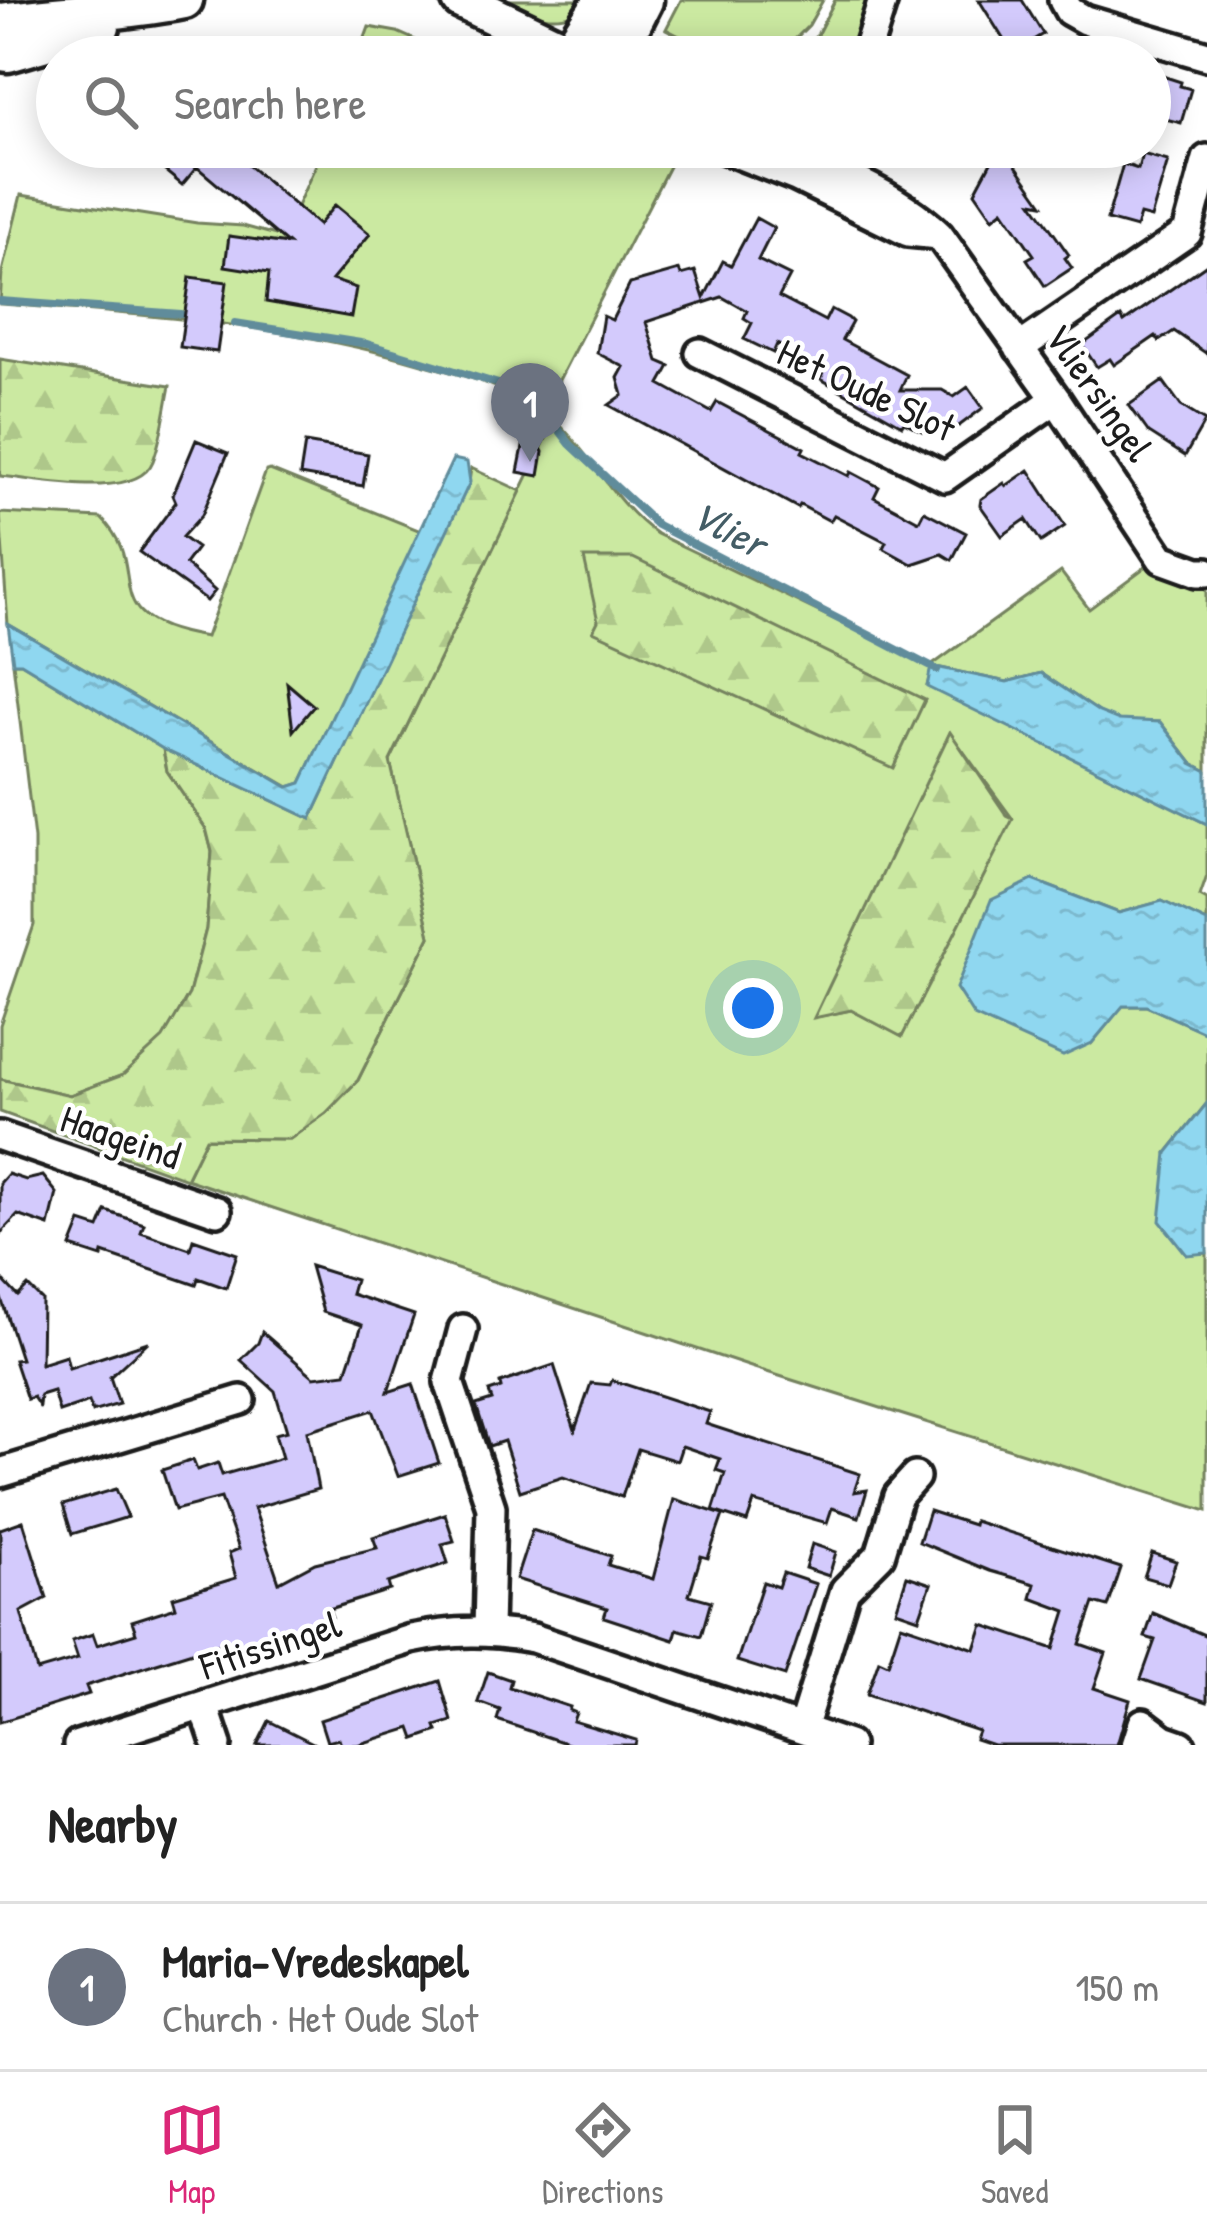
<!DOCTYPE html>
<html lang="en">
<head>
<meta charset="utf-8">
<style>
	:root { --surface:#fff; --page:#f6f6f6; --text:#222; --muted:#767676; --line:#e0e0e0; --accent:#db2777 }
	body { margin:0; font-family:"Patrick Hand",sans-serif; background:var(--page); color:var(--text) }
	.you { position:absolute; left:753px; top:1008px; width:42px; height:42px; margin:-30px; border:9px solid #fff; border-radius:50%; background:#1a73e8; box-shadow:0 0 0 18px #1a73e833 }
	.badge { display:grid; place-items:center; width:78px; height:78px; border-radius:50%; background:var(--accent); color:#fff; font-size:39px; font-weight:700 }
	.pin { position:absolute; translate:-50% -99px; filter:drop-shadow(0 3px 6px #0008) }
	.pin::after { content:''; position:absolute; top:63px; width:42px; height:36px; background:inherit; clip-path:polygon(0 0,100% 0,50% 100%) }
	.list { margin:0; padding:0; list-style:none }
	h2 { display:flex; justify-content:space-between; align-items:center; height:156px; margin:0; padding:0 48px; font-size:51px }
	h2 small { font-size:39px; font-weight:400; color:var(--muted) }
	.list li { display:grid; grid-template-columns:78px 1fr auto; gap:36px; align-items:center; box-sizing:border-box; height:168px; padding:0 48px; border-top:3px solid var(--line) }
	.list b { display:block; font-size:45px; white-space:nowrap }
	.list p { margin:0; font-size:39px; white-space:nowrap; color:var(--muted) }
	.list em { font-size:39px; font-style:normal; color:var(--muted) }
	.icon { flex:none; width:66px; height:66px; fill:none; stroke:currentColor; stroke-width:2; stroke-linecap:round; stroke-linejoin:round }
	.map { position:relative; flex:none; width:1207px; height:1745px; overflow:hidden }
	.search { position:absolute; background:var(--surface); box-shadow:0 6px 30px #0003; left:36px; right:36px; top:36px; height:132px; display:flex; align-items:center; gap:30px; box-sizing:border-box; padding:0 42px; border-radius:66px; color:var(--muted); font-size:45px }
	.sheet { height:324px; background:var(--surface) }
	nav { display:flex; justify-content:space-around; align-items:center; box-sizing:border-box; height:168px; border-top:3px solid var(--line); background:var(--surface); font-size:33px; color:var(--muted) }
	nav a { display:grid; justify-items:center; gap:6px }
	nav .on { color:var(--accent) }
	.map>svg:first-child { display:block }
	.green { fill:#cbe9a1; stroke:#74825e; stroke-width:3; fill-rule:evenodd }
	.forest { fill:url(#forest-firs); stroke:#74825e; stroke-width:3 }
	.water { fill:url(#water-ripples); stroke:#618c9b; stroke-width:3 }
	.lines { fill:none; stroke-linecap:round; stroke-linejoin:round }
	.stream { stroke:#618c9b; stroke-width:8 }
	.building { fill:#d3cafc; stroke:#1c1c1c; stroke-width:3 }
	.minor-casing { stroke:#1c1c1c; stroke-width:36 }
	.secondary-casing { stroke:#1c1c1c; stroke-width:45 }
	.primary-casing { stroke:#1c1c1c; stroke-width:51 }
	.minor { stroke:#fff; stroke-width:27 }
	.secondary { stroke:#fff; stroke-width:36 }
	.primary { stroke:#fff; stroke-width:42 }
	.labels { text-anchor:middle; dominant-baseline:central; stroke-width:9; stroke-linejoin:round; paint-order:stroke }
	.street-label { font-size:39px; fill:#1c1c1c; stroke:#fff }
	.water-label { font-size:42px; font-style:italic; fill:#445d66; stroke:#fff }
</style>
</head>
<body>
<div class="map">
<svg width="1207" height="1745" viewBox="0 0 1207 1745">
	<defs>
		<pattern id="forest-firs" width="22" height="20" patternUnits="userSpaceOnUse" patternTransform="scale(3)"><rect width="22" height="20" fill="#cbe9a1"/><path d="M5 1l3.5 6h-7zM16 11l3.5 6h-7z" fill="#aec78a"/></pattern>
		<pattern id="water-ripples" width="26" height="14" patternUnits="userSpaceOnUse" patternTransform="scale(3)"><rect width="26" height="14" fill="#8fd7f0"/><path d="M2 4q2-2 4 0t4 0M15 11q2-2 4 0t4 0" fill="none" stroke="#7bb8cd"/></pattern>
	</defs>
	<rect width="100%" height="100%" fill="#fff"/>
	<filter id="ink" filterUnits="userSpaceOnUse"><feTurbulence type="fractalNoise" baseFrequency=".00833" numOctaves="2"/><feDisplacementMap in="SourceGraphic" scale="24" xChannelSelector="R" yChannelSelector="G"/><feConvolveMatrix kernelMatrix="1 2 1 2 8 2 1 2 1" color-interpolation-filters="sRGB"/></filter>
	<g filter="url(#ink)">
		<path class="green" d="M502 0H594C563 28 535 17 502 0Z
			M681 0H823L809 25 777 57H720L666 29Z
			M835 0H873L855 57H795L817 35Z
			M369 27 397 32 454 57H358Z
			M324 147H679L543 411C505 386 465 376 422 364 285 324 142 314 0 304L2 272 21 195 197 223 243 226 283 237Z
			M555 420C592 455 615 505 657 534L931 666 1061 572 1089 609 1156 559C1172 576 1184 583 1207 584V771L1192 763 1160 722 1119 721 1099 712 1041 673 1007 682 932 666 927 686 1207 824V876L1200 896 1207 900V922L1162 901 1119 913 1033 880 1092 1043 1122 1006H1146L1207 1033V1103L1167 1153 1187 1254 1207 1253V1511L751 1367 186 1179 206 1138 290 1139 326 1113 358 1080 430 936 390 761ZM950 733 1012 818 901 1036 851 1010 816 1017Z
			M270 470 421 531 301 783 289 787 8 624 0 513 101 518C155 571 88 618 206 637L266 471Z
			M13 663H21L163 749 167 771 206 829 212 852 206 929 189 994 164 1038 123 1075 70 1095 0 1079V1025L34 925V839Z"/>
		<path class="forest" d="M0 359 170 386C165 410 162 438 153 461 137 502 36 479 0 476Z
			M471 468 521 491 390 761 430 936 358 1080 326 1113 290 1139 206 1138 186 1179 0 1112V1079L70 1095 123 1075 163 1038 189 994 206 929 212 852 206 828 167 771 163 749 311 819 469 482Z
			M584 558H633L925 700 893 768 593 631 598 621Z
			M950 732 1007 816 1013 819 902 1037 851 1010 814 1018Z"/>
		<path class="water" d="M453 459 467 462 470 482 311 819 163 749 21 663H13L8 624 288 787 301 783Z
			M931 666 1007 682 1041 673 1099 712 1119 720 1160 722 1192 763 1207 771V824L927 687Z
			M1033 880 1119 913 1162 901 1207 922V1040L1206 1033 1146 1006H1123L1092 1043 1063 1056 974 1016 956 988 991 900Z
			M1207 1103V1253L1187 1255 1160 1221 1167 1153Z"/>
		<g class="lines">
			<path class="stream" d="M0 301 181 314
				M235 323 367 344 505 386 548 415 570 444 657 525 937 670"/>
		</g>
		<path class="building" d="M979 0H1022L1043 34 1012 53Z
			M1150 72 1181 82 1180 86 1191 89 1181 123 1150 115Z
			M136 147H227L318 225 335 205 370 234 332 280 356 288 351 317 266 302 269 273 225 266 229 236 288 244 197 167 182 185Z
			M999 147H1003L1043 204 1032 202 1069 255 1065 258 1072 268 1045 286 1027 259 1034 255 1003 210 993 218 975 192Z
			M1142 154 1168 161 1151 218 1140 215 1136 228 1107 220 1123 164 1138 169Z
			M756 218 774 228 758 260 790 276 779 297 825 321 831 309 848 318 852 322 842 340 907 375 900 390H942L954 397 968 387 983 408 959 426 924 428 922 431 904 422 902 425 821 379 825 370 777 344 773 353 744 339 752 323 744 318 747 311 722 297 646 322 658 361 670 366 660 384 711 412 717 402 804 448 802 452 849 476 851 472 879 487 874 497 919 521 924 511 966 533 952 560 942 554 912 564 883 548 886 542 834 515 830 521 800 505 798 508 609 405 623 395 618 378 624 367 597 353 603 316 612 320 630 284 679 270 681 275 695 271 704 298 723 261 731 265Z
			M1207 264V354L1174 331 1159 341 1156 336 1114 365 1110 359 1097 367 1082 345 1121 317 1124 322Z
			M190 277 227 282 217 352 180 347Z
			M1163 381 1181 406 1205 421 1185 456 1149 433 1129 405Z
			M196 440 228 453 202 515 182 537 197 548 185 564 215 591 207 601 139 552 176 502 173 495Z
			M524 442 539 444 543 452 539 476 518 472Z
			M305 443 368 454 363 486 300 475Z
			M1029 470 1065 526 1041 542 1026 519 1002 536 980 505 981 499 1004 483 1006 486Z
			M287 683 314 706 293 731Z
			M8 1174 26 1180 43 1176 57 1193 49 1226 18 1215 0 1234V1183Z
			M106 1211 144 1224 141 1232 190 1249 193 1239 237 1254 226 1288 198 1278 196 1285 103 1253 102 1257 71 1247 81 1222 99 1228Z
			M310 1266 355 1280 351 1294 414 1315 388 1392 413 1384 439 1463 398 1476 373 1410 307 1431 318 1489 254 1508 279 1582 315 1563 377 1548 373 1537 445 1514 454 1541 442 1544 448 1563 388 1583 390 1590 329 1609 332 1617 230 1649 228 1641 147 1666 86 1686 89 1694 0 1722V1529L23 1521 47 1598 21 1612 37 1671 78 1659 72 1641 93 1634 97 1645 136 1633 132 1621 176 1607 173 1597 236 1578 229 1553 239 1549 221 1498 175 1510 162 1470 193 1460 197 1470 218 1463 222 1475 282 1458 275 1434 287 1431 275 1391 241 1360 258 1343 262 1332 314 1377 346 1373 362 1325 323 1312Z
			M0 1277 18 1296 28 1286 42 1300 41 1364 66 1356 69 1368 148 1342 110 1377 119 1404 92 1412 89 1402 59 1412 53 1391 40 1395 39 1406 33 1397 27 1399 14 1360 21 1359 0 1295Z
			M554 1365 575 1430 591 1383 610 1385 612 1380 710 1412 706 1424 860 1474 854 1492 867 1490 859 1517 832 1508 827 1523 754 1502 747 1522 713 1511 725 1473 716 1470 720 1459 682 1446 677 1461 638 1449 622 1497 563 1477 520 1491 504 1441 489 1446 476 1405 492 1400 489 1392 501 1388 500 1383Z
			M116 1489 128 1517 72 1534 63 1505Z
			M674 1499 723 1515 708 1558 701 1556 689 1595 711 1601 701 1636 677 1629 674 1640 604 1617 607 1608 516 1579 532 1530 611 1556 608 1565 653 1579Z
			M929 1511 973 1525 974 1521 1121 1568 1108 1607 1094 1603 1080 1644 1106 1653 1094 1688 1130 1700 1117 1745H993L975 1739 978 1731 867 1694 879 1660 888 1664 901 1624 975 1649 983 1625 1054 1649 1066 1611 1031 1598 1035 1584 990 1571 919 1542Z
			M812 1544 836 1552 829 1576 805 1568Z
			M1152 1553 1176 1561 1168 1584 1144 1577Z
			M783 1573 816 1584 785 1676 737 1661 763 1582 778 1587Z
			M907 1576 931 1584 919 1618 896 1610Z
			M1153 1613 1207 1636V1702L1141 1679 1155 1640 1145 1637Z
			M488 1672 511 1680 509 1687 570 1707 569 1710 576 1713 573 1721 636 1740 635 1745H571L497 1720 500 1710 478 1702Z
			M440 1681 452 1721 436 1726 438 1731 415 1739 411 1728 357 1745H341L339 1739 327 1742 320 1720Z
			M269 1721 317 1745H257Z"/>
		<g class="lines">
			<g class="minor-casing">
				<path id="minor" d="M1063 0 1069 11 1085 20 1207 56
					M865 57 883 0
					M720 147 796 177 908 232 939 235
					M773 147C830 168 895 193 939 235L1056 399 1162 559 1198 572H1207
					M1019 348 1187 233 1207 159
					M700 353 945 477 1056 399
					M0 1136 217 1211
					M463 1329 449 1382 491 1507 488 1630
					M0 1473 241 1400
					M204 1706 217 1745
					M802 1729 845 1590 880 1555 898 1496 915 1477
					M78 1745 411 1639C454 1630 489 1630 533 1638L848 1745
					M1136 1745 1143 1723 1164 1739 1181 1745"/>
			</g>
			<g class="secondary-casing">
				<path id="secondary" d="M461 0 580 57
					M0 22C61 14 123 12 184 0
					M0 52 8 53 101 26"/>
			</g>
			<g class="primary-casing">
				<path id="primary" d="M572 53 607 0
					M612 57 641 0"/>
			</g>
			<use href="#minor" class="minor"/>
			<use href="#secondary" class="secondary"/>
			<use href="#primary" class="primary"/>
		</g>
	</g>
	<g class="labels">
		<g class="street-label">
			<text transform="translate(867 389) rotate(25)">Het Oude Slot</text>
			<text transform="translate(1100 392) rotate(55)">Vliersingel</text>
			<text transform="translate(121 1136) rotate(19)">Haageind</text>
			<text transform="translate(270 1644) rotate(-18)">Fitissingel</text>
		</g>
		<g class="water-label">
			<text transform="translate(729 528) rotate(27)">Vlier</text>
		</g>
	</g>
</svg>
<div class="you"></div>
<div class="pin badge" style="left:530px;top:462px;background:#6b7280">1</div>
<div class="search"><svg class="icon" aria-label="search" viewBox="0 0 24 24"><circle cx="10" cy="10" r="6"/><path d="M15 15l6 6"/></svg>Search here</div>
</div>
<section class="sheet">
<h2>Nearby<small></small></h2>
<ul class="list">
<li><span class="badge" style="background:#6b7280">1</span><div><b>Maria-Vredeskapel</b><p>Church · Het Oude Slot</p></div><em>150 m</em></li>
</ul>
</section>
<nav>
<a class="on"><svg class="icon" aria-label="map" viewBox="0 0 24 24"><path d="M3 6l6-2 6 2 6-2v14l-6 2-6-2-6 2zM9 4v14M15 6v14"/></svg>Map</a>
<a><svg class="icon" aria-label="directions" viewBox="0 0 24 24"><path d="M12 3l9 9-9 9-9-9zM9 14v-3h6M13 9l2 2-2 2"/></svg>Directions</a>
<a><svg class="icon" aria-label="saved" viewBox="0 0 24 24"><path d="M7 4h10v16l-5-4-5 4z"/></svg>Saved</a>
</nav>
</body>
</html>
